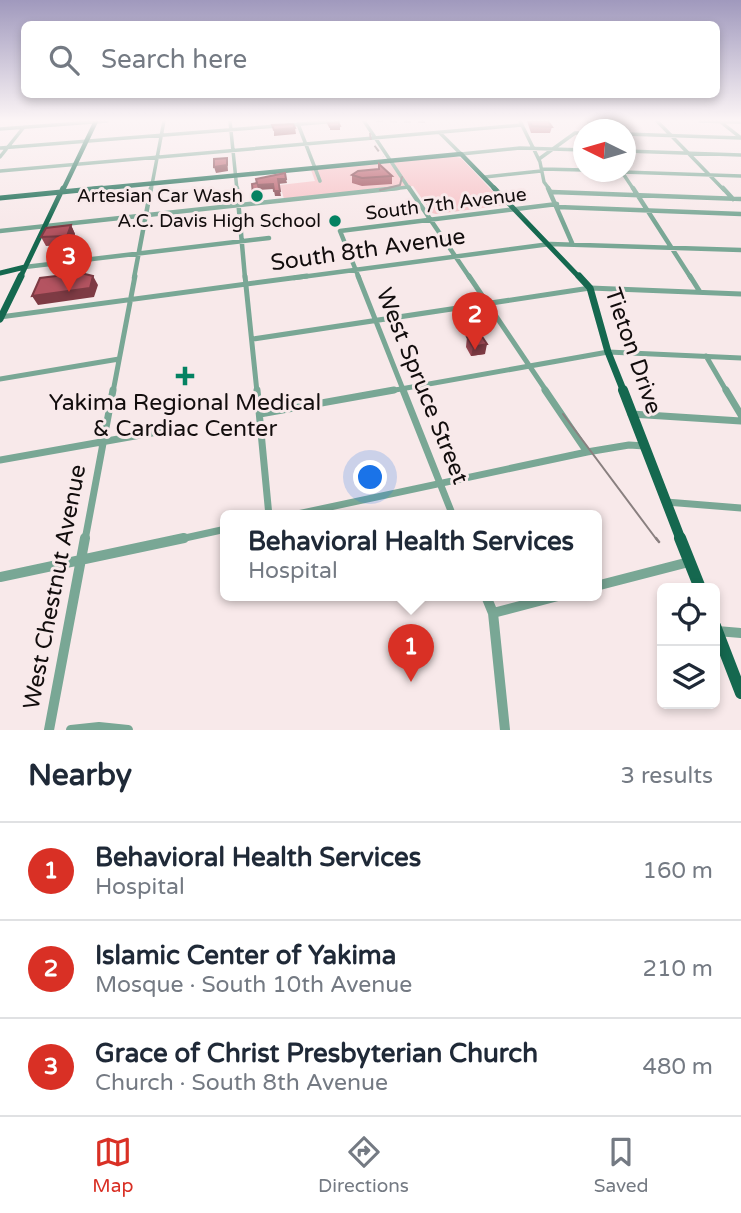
<!DOCTYPE html>
<html lang="en">
<head>
<meta charset="utf-8">
<style>
	:root { --surface:#fff; --page:#f2f2f3; --text:#1f2937; --muted:#747a83; --line:#e0e1e3; --accent:#d93025 }
	body { margin:0; font-family:"Varela Round",sans-serif; background:var(--page); color:var(--text) }
	.controls { position:absolute; right:21px; bottom:21px; display:grid; overflow:hidden; border-radius:10px; box-shadow:0 4px 10px #0003 }
	.controls button { width:63px; height:63px; display:grid; place-items:center; padding:0; border:0; border-bottom:2px solid var(--line); background:var(--surface); color:var(--text); font:35px sans-serif }
	.compass { position:absolute; left:573px; top:119px; width:63px; height:63px; border-radius:50%; background:var(--surface); box-shadow:0 4px 10px #0003; rotate:275deg }
	.you { position:absolute; left:371px; top:478px; width:24px; height:24px; margin:-18px; border:5px solid #fff; border-radius:50%; background:#1a73e8; box-shadow:0 0 0 10px #1a73e833 }
	.badge { display:grid; place-items:center; width:46px; height:46px; border-radius:50%; background:var(--accent); color:#fff; font-size:23px; font-weight:700 }
	.pin { position:absolute; translate:-50% -58px; filter:drop-shadow(0 2px 4px #0008) }
	.pin::after { content:''; position:absolute; top:37px; width:24px; height:21px; background:inherit; clip-path:polygon(0 0,100% 0,50% 100%) }
	.popup { position:absolute; left:220px; top:510px; width:382px; height:91px; box-sizing:border-box; display:grid; place-content:center; border-radius:10px; background:var(--surface); filter:drop-shadow(0 2px 5px #0005); font-size:23px; white-space:nowrap; color:var(--muted) }
	.popup b { font-size:26px; color:var(--text) }
	.popup::after { content:''; position:absolute; left:50%; top:100%; margin-left:-14px; border:14px solid transparent; border-top-color:var(--surface) }
	.list { margin:0; padding:0; list-style:none }
	h2 { display:flex; justify-content:space-between; align-items:center; height:91px; margin:0; padding:0 28px; font-size:30px }
	h2 small { font-size:23px; font-weight:400; color:var(--muted) }
	.list li { display:grid; grid-template-columns:46px 1fr auto; gap:21px; align-items:center; box-sizing:border-box; height:98px; padding:0 28px; border-top:2px solid var(--line) }
	.list b { display:block; font-size:26px; white-space:nowrap }
	.list p { margin:0; font-size:23px; white-space:nowrap; color:var(--muted) }
	.list em { font-size:23px; font-style:normal; color:var(--muted) }
	.icon { flex:none; width:38px; height:38px; fill:none; stroke:currentColor; stroke-width:2; stroke-linecap:round; stroke-linejoin:round }
	.map { position:relative; flex:none; width:741px; height:730px; overflow:hidden }
	.search { position:absolute; background:var(--surface); box-shadow:0 4px 10px #0003; left:21px; right:21px; top:21px; height:77px; display:flex; align-items:center; gap:18px; box-sizing:border-box; padding:0 24px; border-radius:10px; color:var(--muted); font-size:26px }
	.sheet { height:385px; background:var(--surface) }
	nav { display:flex; justify-content:space-around; align-items:center; box-sizing:border-box; height:98px; border-top:2px solid var(--line); background:var(--surface); font-size:19px; color:var(--muted) }
	nav a { display:grid; justify-items:center; gap:4px }
	nav .on { color:var(--accent) }
	.map>svg:first-child { display:block }
	.green { fill:#f7c3c7 }
	.lines { fill:none; stroke-linecap:round; stroke-linejoin:round }
	.minor-far4 { stroke:#79a795; stroke-width:3.5 }
	.minor-far3 { stroke:#79a795; stroke-width:4.5 }
	.minor-far2 { stroke:#79a795; stroke-width:5 }
	.minor-far1 { stroke:#79a795; stroke-width:7 }
	.minor { stroke:#79a795; stroke-width:10 }
	.major-far4 { stroke:#15684f; stroke-width:4.5 }
	.major-far3 { stroke:#15684f; stroke-width:5 }
	.major-far2 { stroke:#15684f; stroke-width:7 }
	.major-far1 { stroke:#15684f; stroke-width:10 }
	.major { stroke:#15684f; stroke-width:12 }
	.tram-far1 { stroke:#8a8080; stroke-width:2 }
	.tram { stroke:#8a8080; stroke-width:2.5 }
	.rail { stroke:#8a8080; stroke-width:2; stroke-dasharray:7 7; stroke-linecap:butt }
	.wall { fill:#9b4853 }
	.shaded-wall { fill:#7e3b44 }
	.building { fill:#b45461; stroke:#7e3b44; stroke-width:2 }
	.poi-dot { fill:#048262; stroke:#f8e9ea; stroke-width:2.5 }
	.labels { text-anchor:middle; dominant-baseline:central; stroke-width:6; stroke-linejoin:round; paint-order:stroke }
	.far-poi-label { font-size:19px; fill:#120d0d; stroke:#f8e9ea; text-anchor:end }
	.far-street-label { font-size:19px; fill:#120d0d; stroke:#f8e9ea }
	.street-label { font-size:23px; fill:#120d0d; stroke:#f8e9ea }
	.poi-label { font-size:23px; fill:#120d0d; stroke:#f8e9ea }
</style>
</head>
<body>
<div class="map">
<svg width="741" height="730" viewBox="0 0 741 730">
	<rect width="100%" height="100%" fill="#f8e9ea"/>
	<path class="green" d="M453 156 461 158 506 205 436 214 432 213 413 186 284 199 280 185 315 181 311 170Z"/>
	<g class="lines">
		<path class="minor-far4" d="M230 121 237 190
			M364 121 410 190
			M520 121 540 162 544 182 550 190
			M588 121 594 130
			M657 121 724 190
			M700 121 741 122
			M722 123 741 138
			M298 124 320 181
			M288 125 339 121
			M0 129 107 121
			M440 133 461 154 520 148 584 150
			M626 134 741 138
			M0 148 277 126
			M626 151 741 155
			M0 157 24 127
			M539 159 575 133H584
			M542 169 584 170
			M0 171 521 125
			M622 172 634 190
			M623 172 741 176
			M485 177 541 171
			M151 190 164 121
			M381 190 409 187"/>
		<path class="minor-far3" d="M237 188 245 278
			M409 188 470 278
			M548 188 572 243
			M633 188 691 278
			M723 188 733 199
			M552 192 741 199
			M558 207 741 214
			M0 231 398 188
			M25 267 269 238
			M134 278 151 188
			M294 278 550 244 741 250
			M359 278 340 231 557 204"/>
		<path class="minor-far2" d="M245 276 257 392
			M358 276 404 392
			M469 276 547 392
			M690 276 700 292
			M0 317 307 276
			M253 339 590 288 741 294
			M706 356 727 392
			M0 379 119 359
			M113 392 135 276
			M384 392 608 352 741 358"/>
		<path class="minor-far1" d="M257 390 269 516
			M403 390 453 516
			M545 390 587 452
			M726 390 741 415
			M260 414 394 390
			M631 414 741 421
			M0 460 163 431
			M666 502 741 508
			M288 516 587 452 629 445 645 446
			M85 540 113 390
			M176 540 226 529"/>
		<path class="minor" d="M0 577 184 538
			M596 586 689 562
			M486 596 493 613 505 730
			M493 613 558 596
			M717 631 741 633
			M49 730 85 538
			M71 730 99 727 128 730"/>
		<path class="major-far4" d="M63 190 96 121
			M84 190 461 154 496 190"/>
		<path class="major-far3" d="M494 188 580 278
			M0 198 102 188
			M0 273 25 267
			M20 278 63 188"/>
		<path class="major-far2" d="M579 276 590 288 608 352 624 392
			M0 319 21 276"/>
		<path class="major-far1" d="M623 390 681 540"/>
		<path class="major" d="M680 538 700 588
			M715 626 741 693"/>
		<path class="tram-far1" d="M380 190 400 185 402 177
			M563 414 657 540"/>
		<path class="tram" d="M656 538 659 542"/>
		<path class="rail" d="M376 121 427 122
			M370 133 371 141 383 157"/>
	</g>
	<path class="wall" d="M527 121H548L552 127 550 133H531Z
		M379 164 392 176V184L362 186 352 183V175L378 169Z
		M71 225 75 234 71 245 46 246 41 237Z
		M467 337 485 354 471 356 466 347Z"/>
	<path class="shaded-wall" d="M340 126V130H330V127Z
		M295 128 296 134 274 136V130Z
		M227 158 228 171 216 173 214 167Z
		M278 179H286L287 183 278 184Z
		M273 184V189L259 190 258 185Z
		M274 191H280L281 196H275Z
		M260 193V198L254 199 253 194Z
		M71 225 75 234 71 245 67 236Z
		M93 276 98 285 94 297 38 305 32 296Z
		M487 344 485 354 471 356 473 347Z"/>
	<path class="building" d="M530 121H548L552 127 532 126Z
		M338 122 340 126 330 127 328 123Z
		M293 124 295 128 274 130 272 125Z
		M227 158V165L214 167V159Z
		M379 164 392 176 362 178 352 175 358 171 379 169Z
		M285 173 286 179H278L280 191H274L273 184 258 185 260 193 253 194 252 184 257 183 256 179Z
		M71 225 67 236 41 237 46 228Z
		M81 273 93 276 90 288 32 296 40 278Z
		M481 335 487 344 473 347 467 337Z"/>
	<linearGradient id="sky" x2="0" y2="1"><stop stop-color="#a099bd"/><stop offset="0.54" stop-color="#fcf5f6"/><stop offset="1" stop-color="#fcf5f6" stop-opacity="0"/></linearGradient>
	<rect width="741" height="223" fill="url(#sky)"/>
	<g class="poi-dot">
		<circle cx="257" cy="196" r="7"/>
		<circle cx="335" cy="221" r="7"/>
		<path d="M181.5 365.5h7v7h7v7h-7v7h-7v-7h-7v-7h7z"/>
	</g>
	<g class="labels">
		<g class="far-poi-label">
			<text x="243" y="196">Artesian Car Wash</text>
			<text x="321" y="221">A.C. Davis High School</text>
		</g>
		<g class="far-street-label">
			<text transform="translate(446 204) rotate(-7)">South 7th Avenue</text>
		</g>
		<g class="street-label">
			<text transform="translate(368 250) rotate(-8)">South 8th Avenue</text>
			<text transform="translate(633 351) rotate(71)">Tieton Drive</text>
			<text transform="translate(422 386) rotate(68)">West Spruce Street</text>
			<text transform="translate(55 587) rotate(-79)">West Chestnut Avenue</text>
		</g>
		<g class="poi-label">
			<text x="185" y="403">Yakima Regional Medical<tspan x="185" dy="26">&amp; Cardiac Center</tspan></text>
		</g>
	</g>
</svg>
<div class="controls">
<button><svg class="icon" aria-label="locate" viewBox="0 0 24 24"><circle cx="12" cy="12" r="6"/><path d="M12 2v4M12 18v4M2 12h4M18 12h4"/></svg></button>
<button><svg class="icon" aria-label="layers" viewBox="0 0 24 24"><path d="M12 4l9 5-9 5-9-5zM3 14l9 5 9-5"/></svg></button>
</div>
<svg class="compass" viewBox="-18 -18 36 36"><path d="M0-13l5 13h-10z" fill="#e53935"/><path d="M0 13l5-13h-10z" fill="#747a83"/></svg>
<div class="you"></div>
<div class="pin badge" style="left:411px;top:682px">1</div>
<div class="popup"><b>Behavioral Health Services</b>Hospital</div>
<div class="pin badge" style="left:475px;top:350px">2</div>
<div class="pin badge" style="left:69px;top:292px">3</div>
<div class="search"><svg class="icon" aria-label="search" viewBox="0 0 24 24"><circle cx="10" cy="10" r="6"/><path d="M15 15l6 6"/></svg>Search here</div>
</div>
<section class="sheet">
<h2>Nearby<small>3 results</small></h2>
<ul class="list">
<li><span class="badge">1</span><div><b>Behavioral Health Services</b><p>Hospital</p></div><em>160 m</em></li>
<li><span class="badge">2</span><div><b>Islamic Center of Yakima</b><p>Mosque · South 10th Avenue</p></div><em>210 m</em></li>
<li><span class="badge">3</span><div><b>Grace of Christ Presbyterian Church</b><p>Church · South 8th Avenue</p></div><em>480 m</em></li>
</ul>
</section>
<nav>
<a class="on"><svg class="icon" aria-label="map" viewBox="0 0 24 24"><path d="M3 6l6-2 6 2 6-2v14l-6 2-6-2-6 2zM9 4v14M15 6v14"/></svg>Map</a>
<a><svg class="icon" aria-label="directions" viewBox="0 0 24 24"><path d="M12 3l9 9-9 9-9-9zM9 14v-3h6M13 9l2 2-2 2"/></svg>Directions</a>
<a><svg class="icon" aria-label="saved" viewBox="0 0 24 24"><path d="M7 4h10v16l-5-4-5 4z"/></svg>Saved</a>
</nav>
</body>
</html>
